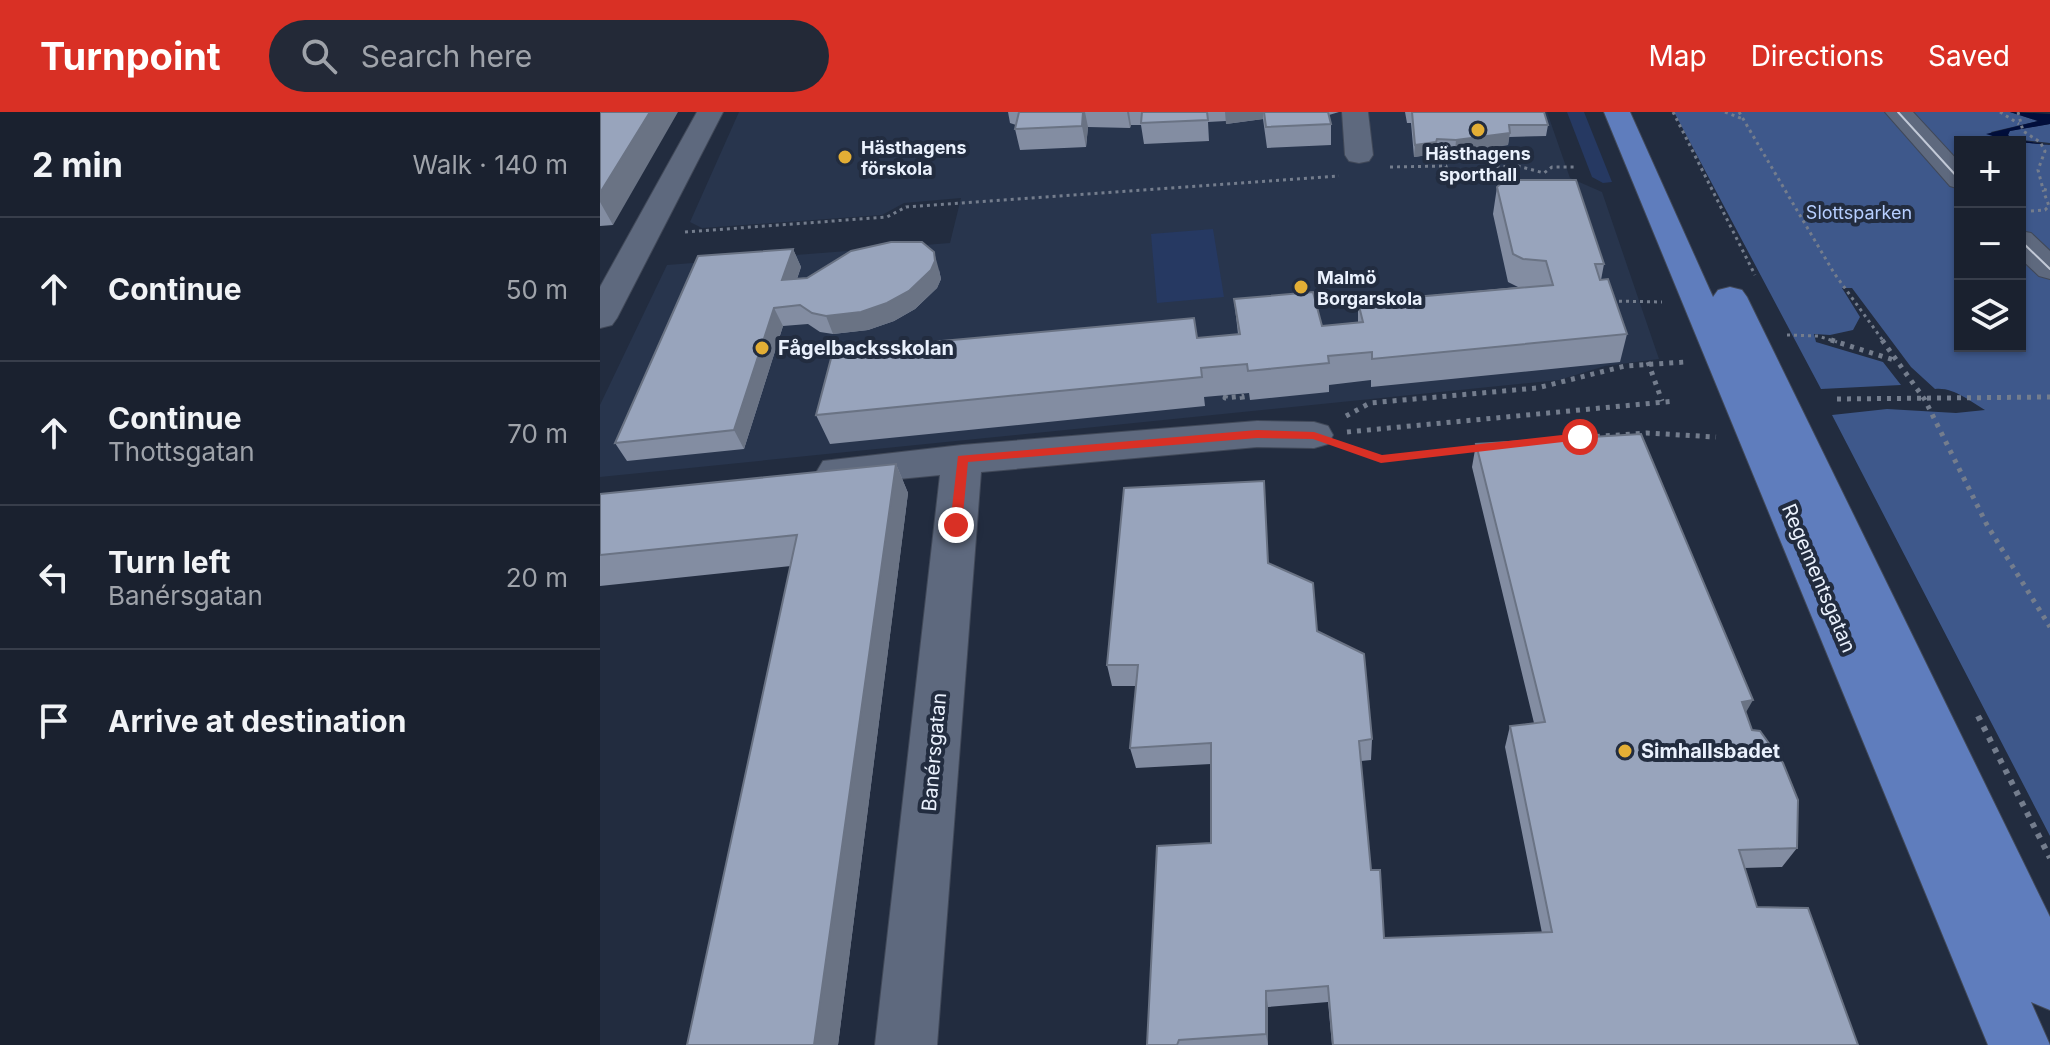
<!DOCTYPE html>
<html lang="en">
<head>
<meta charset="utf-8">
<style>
	:root { --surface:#1a212f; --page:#232937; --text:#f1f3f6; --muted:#9fa3aa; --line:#383e4b; --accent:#d93025 }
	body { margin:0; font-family:Inter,sans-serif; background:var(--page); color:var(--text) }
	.controls { position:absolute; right:24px; top:24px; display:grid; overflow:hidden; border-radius:0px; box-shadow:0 2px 6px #0004 }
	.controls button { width:72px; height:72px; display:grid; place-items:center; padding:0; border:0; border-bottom:2px solid var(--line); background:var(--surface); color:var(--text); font:40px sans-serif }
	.stop { position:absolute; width:24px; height:24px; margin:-18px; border:6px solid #d93025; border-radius:50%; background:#fff }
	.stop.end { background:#d93025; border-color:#fff; box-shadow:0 2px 8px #0008 }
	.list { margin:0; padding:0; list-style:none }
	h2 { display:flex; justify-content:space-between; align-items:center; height:104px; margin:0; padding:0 32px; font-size:34px }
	h2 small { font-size:26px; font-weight:400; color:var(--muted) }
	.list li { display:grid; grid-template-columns:52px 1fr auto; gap:24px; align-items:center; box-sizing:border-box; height:144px; padding:0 32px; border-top:2px solid var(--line) }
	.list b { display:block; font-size:30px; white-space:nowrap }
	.list p { margin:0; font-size:26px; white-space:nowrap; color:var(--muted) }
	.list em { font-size:26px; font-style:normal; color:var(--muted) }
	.icon { flex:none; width:44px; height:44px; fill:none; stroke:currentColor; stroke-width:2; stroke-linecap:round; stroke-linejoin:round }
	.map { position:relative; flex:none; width:1450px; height:933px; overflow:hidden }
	header { display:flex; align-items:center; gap:48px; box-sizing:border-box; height:112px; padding:0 40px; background:var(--accent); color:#fff }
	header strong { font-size:38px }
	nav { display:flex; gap:44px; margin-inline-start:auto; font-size:28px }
	.search { width:560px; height:72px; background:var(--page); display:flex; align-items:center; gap:20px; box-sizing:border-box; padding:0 28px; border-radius:44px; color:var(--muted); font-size:30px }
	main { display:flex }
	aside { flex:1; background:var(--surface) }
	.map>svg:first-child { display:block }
	.built { fill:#28354d }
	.green { fill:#263962 }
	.forest { fill:#3e588b }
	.water { fill:#010e3b }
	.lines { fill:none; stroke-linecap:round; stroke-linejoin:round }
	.minor-casing { stroke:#414959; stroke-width:2 }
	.major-casing { stroke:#414959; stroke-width:2 }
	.path-far2 { stroke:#747d8d; stroke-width:3; stroke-dasharray:3 4; stroke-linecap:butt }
	.path-far1 { stroke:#747d8d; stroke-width:5; stroke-dasharray:4 6; stroke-linecap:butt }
	.path { stroke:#747d8d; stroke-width:6; stroke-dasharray:5 7; stroke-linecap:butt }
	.minor { fill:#5e697e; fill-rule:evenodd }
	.major { fill:#5f7dbd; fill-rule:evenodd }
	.tram { stroke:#c2c9d7; stroke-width:2 }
	.wall { fill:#838da2 }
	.shaded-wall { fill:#6a7384 }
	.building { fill:#98a4bc; stroke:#6a7384; stroke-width:2 }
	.route { fill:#d93025 }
	.poi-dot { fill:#e3ae35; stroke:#222c3f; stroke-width:3 }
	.labels { text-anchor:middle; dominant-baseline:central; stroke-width:8; stroke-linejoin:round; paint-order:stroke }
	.far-poi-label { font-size:18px; font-weight:bold; fill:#eaf1fd; stroke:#222c3f; text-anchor:start }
	.far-park-label { font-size:18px; fill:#b7cfff; stroke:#222c3f }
	.poi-label { font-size:20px; font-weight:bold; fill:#eaf1fd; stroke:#222c3f; text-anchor:start }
	.street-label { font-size:20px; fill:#eaf1fd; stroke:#222c3f }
</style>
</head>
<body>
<header>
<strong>Turnpoint</strong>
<div class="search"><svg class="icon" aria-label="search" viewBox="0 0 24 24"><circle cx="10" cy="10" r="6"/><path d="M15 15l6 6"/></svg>Search here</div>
<nav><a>Map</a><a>Directions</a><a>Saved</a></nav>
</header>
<main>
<aside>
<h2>2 min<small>Walk · 140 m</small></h2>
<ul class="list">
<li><svg class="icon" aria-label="ahead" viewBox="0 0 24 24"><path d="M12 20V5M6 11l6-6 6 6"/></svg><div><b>Continue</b></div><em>50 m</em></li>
<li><svg class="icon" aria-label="ahead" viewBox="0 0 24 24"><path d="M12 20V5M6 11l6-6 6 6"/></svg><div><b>Continue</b><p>Thottsgatan</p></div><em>70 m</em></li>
<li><svg class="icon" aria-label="left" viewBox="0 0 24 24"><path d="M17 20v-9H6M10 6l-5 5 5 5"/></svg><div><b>Turn left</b><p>Banérsgatan</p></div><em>20 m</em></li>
<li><svg class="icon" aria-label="arrive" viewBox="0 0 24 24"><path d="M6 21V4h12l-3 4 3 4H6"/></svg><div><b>Arrive at destination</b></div></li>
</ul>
</aside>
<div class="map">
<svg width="1450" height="933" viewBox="0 0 1450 933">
	<rect width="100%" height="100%" fill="#222c3f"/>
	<path class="built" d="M139 0H947L970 66 1002 80 1059 247 1005 254 959 268 0 365V293L67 153 350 131 361 86 304 91 282 103 102 116 90 110Z"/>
	<path class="green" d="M967 0H984L1012 70 1003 71 992 65Z
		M613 117 624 185 557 191 551 122Z"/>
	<path class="forest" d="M1074 0H1410L1438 9 1391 20 1395 26 1418 30H1360V234H1420V30L1450 33V724L1232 303 1287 297 1356 301 1385 298C1369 289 1354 275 1335 277L1311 255 1252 176H1242L1260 205 1253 218 1230 223 1214 222 1216 230 1283 250 1301 273 1221 277Z
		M1450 12V31L1412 27 1408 23 1409 19Z"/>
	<path class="water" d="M1410 0 1450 2V12L1410 19 1408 23 1412 27 1450 33 1409 29 1386 22 1438 9Z"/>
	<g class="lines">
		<g class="minor-casing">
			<path id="minor" d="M97 0H123L17 206 12 213 0 216V175Z
				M742 0H768L773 43 769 49 759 51 749 49 745 43Z
				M1285 0H1313L1360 51V77L1350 74Z
				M1420 119 1431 121 1450 139V167L1439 164 1420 146Z
				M657 309 714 310 728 314 733 323 728 332 714 336 657 335 381 360 337 933H275L340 363 237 373 223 369 217 359 223 349 362 333Z"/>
		</g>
		<g class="major-casing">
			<path id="major" d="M1004 0H1030L1113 185 1118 178 1130 175 1142 178 1147 185 1450 805V898L1431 890 1450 933H1388Z"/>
		</g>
		<path class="path-far2" d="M1073 0 1155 163
			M1125 0 1143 7
			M1139 0 1234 161 1284 230
			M1400 0 1419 12
			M1418 0 1423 19 1440 30 1445 39 1438 58 1443 77 1450 79
			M790 55 846 54 848 65 890 63 888 55 918 54 944 61 952 55H976
			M1431 99 1445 98 1449 94 1443 78
			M85 120 287 105 306 95 739 64
			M1012 189 1062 190
			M1187 223 1218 224 1237 230"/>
		<path class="path-far1" d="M1231 228 1297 249
			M1282 228 1325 288 1387 413 1450 515
			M1048 250 1062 289
			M626 283 625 286 642 284 643 291
			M1237 287 1450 285
			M746 304 770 291 937 276 1025 254 1085 250
			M747 320 1075 289
			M946 328 1047 321 1116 325
			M749 335 781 347 881 336"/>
		<path class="path" d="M1378 604 1450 746"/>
		<use href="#minor" class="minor"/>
		<use href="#major" class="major"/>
		<path class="tram" d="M1298 0 1360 68
			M1420 128 1450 157"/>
	</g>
	<path class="wall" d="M0 0 13 113 0 114Z
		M408 0H739L729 3 731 12V33L667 36 663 7 626 12V9L608 10 609 29 544 32 541 13H531L530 16 488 15 486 35 420 38 415 17 416 13 410 11Z
		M805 0H944L948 13 946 24 909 25 908 33 855 40 836 39 835 42 814 45 811 11H807Z
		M897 75 1004 152 1001 168 1027 222 1020 250 771 275V268L729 273V280L650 288 649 281 604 285 605 294 230 332 216 303 597 226 638 222 634 187 722 214 758 210V190L918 175 908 170 893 102Z
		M193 137 201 155 197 167 339 158 341 167 337 176 315 197 294 209 268 218 233 222 220 220 208 212 183 214 144 337 27 349 15 331Z
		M876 332 1146 601 1197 736 1182 755 1144 756 1157 795 1258 933H732L728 890 668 895V933H547L611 731V652L536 656 530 636 536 574H512L507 553 668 451 717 519 772 627 771 648 761 649 771 758 784 826 942 821 905 635 910 614 934 611 872 355Z
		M296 352 308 381 238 933H87L191 454 0 474V382Z"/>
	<path class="shaded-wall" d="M50 0H78L13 113 0 90V81Z
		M483 0H485L488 15 486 35 482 14Z
		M527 0H529L531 13 530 16Z
		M625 0H663V7L626 12Z
		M910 21 908 33 855 40 856 28Z
		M836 30 835 42 814 45 815 33Z
		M193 137 201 155 190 186 182 168Z
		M334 140 339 158 341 167 337 176 315 197 294 209 268 218 233 222 226 204Z
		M174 196 183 214 144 337 134 318Z
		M296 352 308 381 238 933H214Z
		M1153 588 1141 609 1142 590Z
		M666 879 668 895V933L666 922Z"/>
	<path class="building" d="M0 0H50L0 81Z
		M419 0H483L482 14 415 17Z
		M542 0H607L608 8 541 11Z
		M664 0H728L731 12 666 15Z
		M812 0H944L948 13H909L910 21 856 28 837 27 836 30 815 33Z
		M905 68H976L1004 152H995L1000 168 1008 167 1027 222 772 247V240L728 244 729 251 648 259 647 252 601 256 602 265 216 303 233 239 594 206 597 226 640 222 634 187 713 180 722 214 763 210 758 190 953 173 946 149 923 147 913 142 897 75Z
		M291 130H322L334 140 335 149 331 158 309 179 287 191 261 200 226 204 212 201 200 193 174 196 134 318 15 331 98 144 193 137 182 168 207 166 251 139Z
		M1041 322 1153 588 1142 590 1152 618 1160 619 1183 651 1198 688 1197 736 1139 738 1157 795 1208 796 1258 933H733L728 874 666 879V922L579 928 577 933H547L557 734 611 731V631L530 636 538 553H507L524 376 664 369 668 451 713 471 717 519 764 542 772 627 759 629 771 758H780L784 826 952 820 910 614 945 610 876 332Z
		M296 352 214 933H87L197 423 0 443V382Z"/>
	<path class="route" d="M657 318 714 320 782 343 980 321 986 325 980 328 781 351 713 327 657 326 368 350 362 413 356 417 350 413 358 344Z"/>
	<g class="poi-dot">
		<circle cx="878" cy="18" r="8"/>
		<circle cx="245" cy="45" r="8"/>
		<circle cx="701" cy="175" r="8"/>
		<circle cx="162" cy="236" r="8"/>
		<circle cx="1025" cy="639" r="8"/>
	</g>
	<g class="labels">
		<g class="far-poi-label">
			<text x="261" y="35">Hästhagens<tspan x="261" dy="21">förskola</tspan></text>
			<text x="878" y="41" text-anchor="middle">Hästhagens<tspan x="878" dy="21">sporthall</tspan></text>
			<text x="717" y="165">Malmö<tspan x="717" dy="21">Borgarskola</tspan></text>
		</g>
		<g class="far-park-label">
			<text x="1259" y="100">Slottsparken</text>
		</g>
		<g class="poi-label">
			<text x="178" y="236">Fågelbacksskolan</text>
			<text x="1041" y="639">Simhallsbadet</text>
		</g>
		<g class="street-label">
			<text transform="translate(1219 466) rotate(67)">Regementsgatan</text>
			<text transform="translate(334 640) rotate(-85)">Banérsgatan</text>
		</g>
	</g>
</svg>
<div class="controls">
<button>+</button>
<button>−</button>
<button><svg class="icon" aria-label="layers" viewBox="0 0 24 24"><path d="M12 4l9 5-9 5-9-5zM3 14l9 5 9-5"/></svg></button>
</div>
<div class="stop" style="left:980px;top:325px"></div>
<div class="stop end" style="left:356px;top:413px"></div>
</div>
</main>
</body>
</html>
